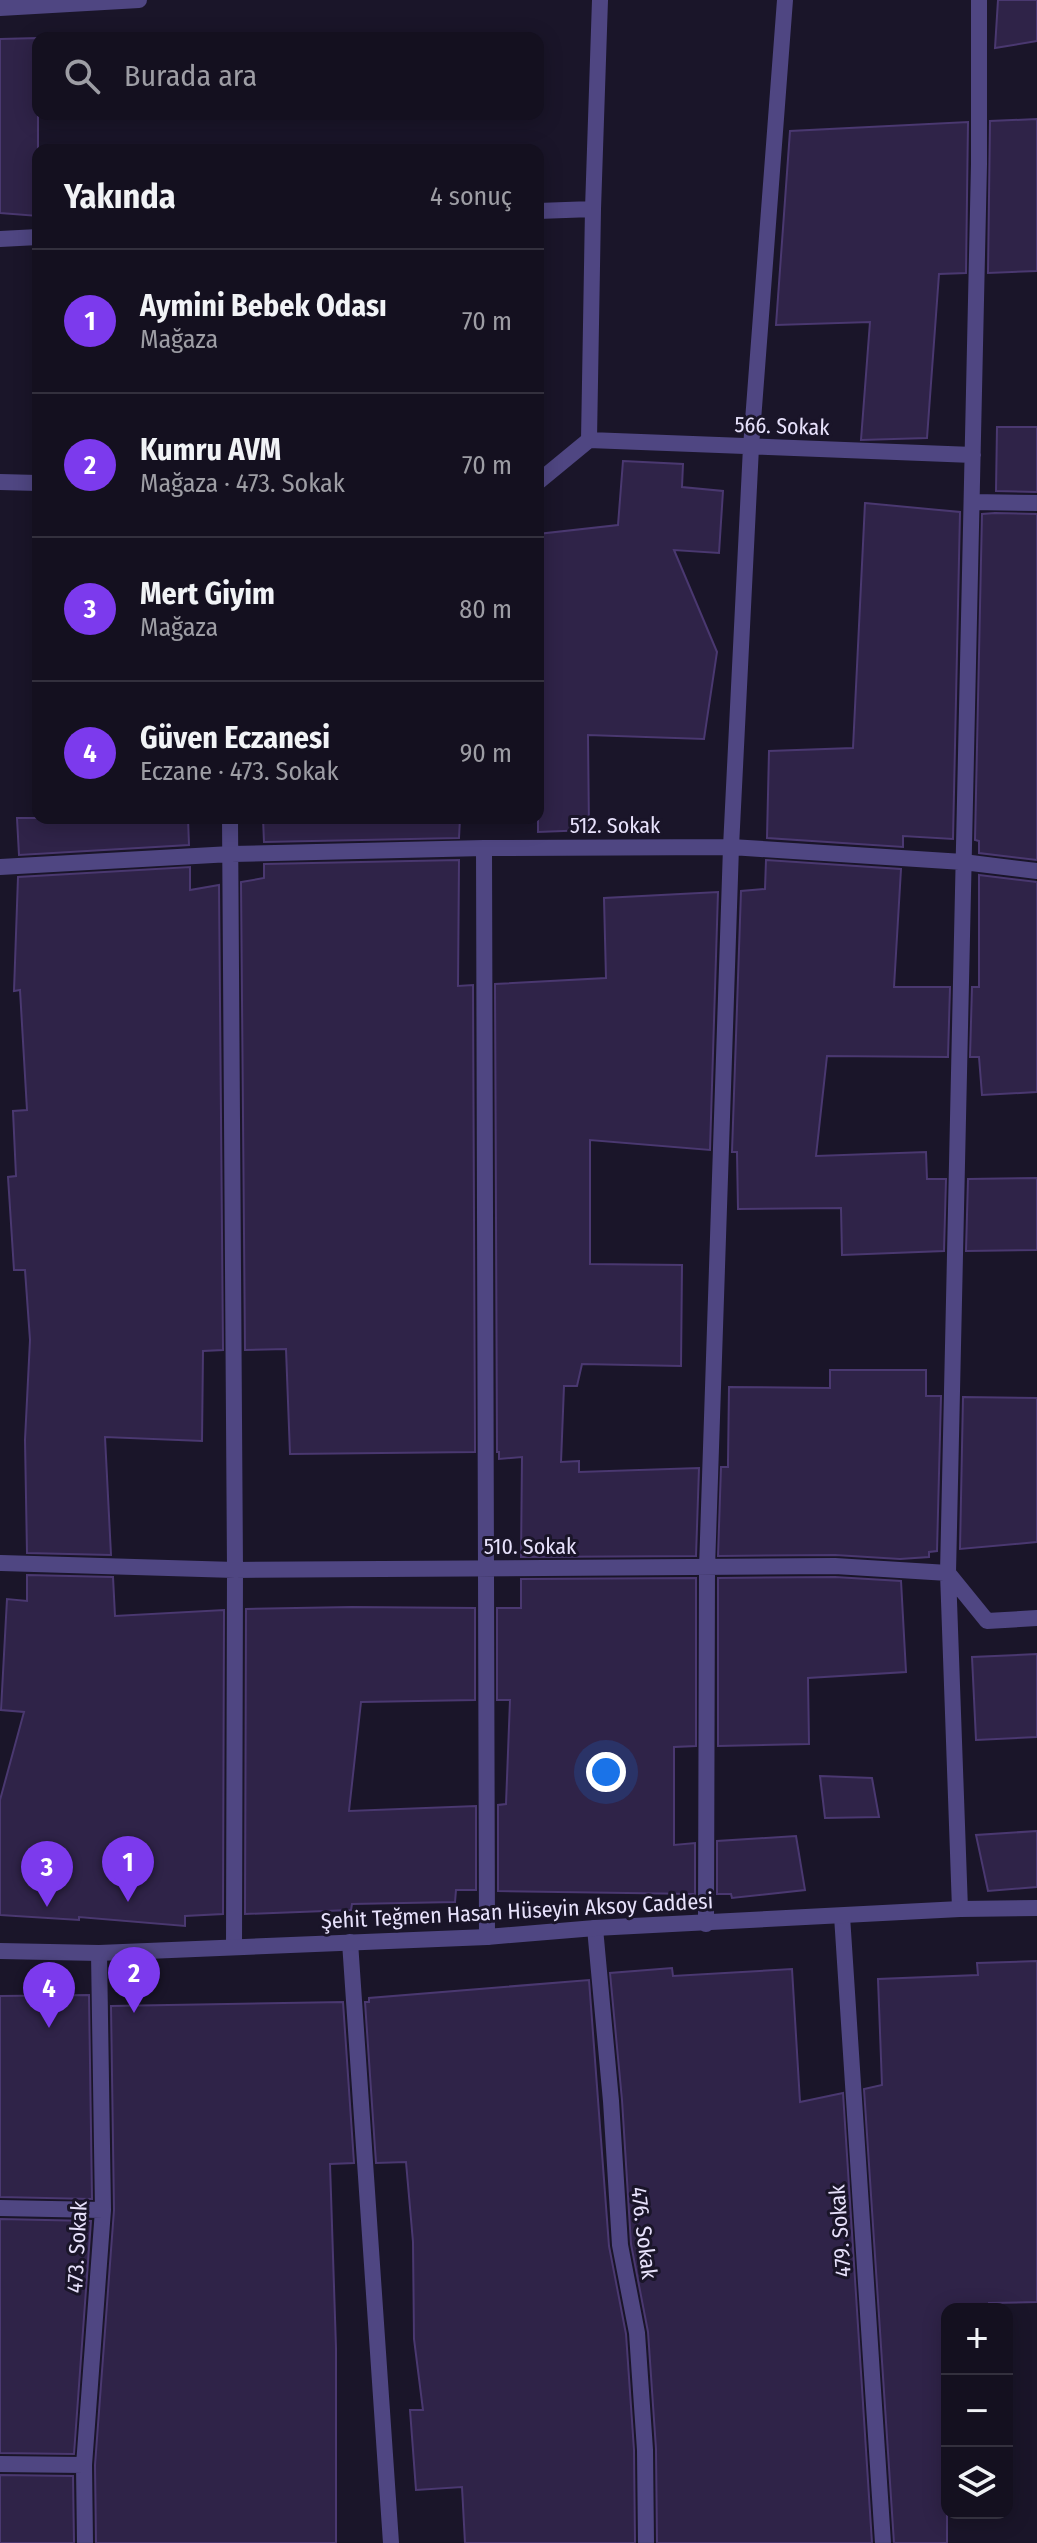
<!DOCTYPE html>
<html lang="tr">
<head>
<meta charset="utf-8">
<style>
	:root { --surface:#14101f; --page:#1d1928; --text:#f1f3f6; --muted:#9d9da4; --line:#33303d; --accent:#7c3aed }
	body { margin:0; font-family:"Fira Sans Condensed",sans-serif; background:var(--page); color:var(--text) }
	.controls { position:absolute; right:24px; bottom:24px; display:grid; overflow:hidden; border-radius:16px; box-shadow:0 4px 20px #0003 }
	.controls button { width:72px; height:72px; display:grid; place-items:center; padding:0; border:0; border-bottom:2px solid var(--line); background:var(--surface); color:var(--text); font:40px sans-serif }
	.you { position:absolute; left:606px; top:1772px; width:28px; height:28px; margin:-20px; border:6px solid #fff; border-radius:50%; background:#1a73e8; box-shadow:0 0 0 12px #1a73e833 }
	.badge { display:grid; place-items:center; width:52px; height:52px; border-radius:50%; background:var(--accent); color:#fff; font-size:26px; font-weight:700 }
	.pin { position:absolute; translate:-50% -66px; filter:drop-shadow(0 2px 4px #0008) }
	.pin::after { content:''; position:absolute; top:42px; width:28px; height:24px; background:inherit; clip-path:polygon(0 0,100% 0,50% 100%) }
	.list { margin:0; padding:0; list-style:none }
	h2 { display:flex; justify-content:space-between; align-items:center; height:104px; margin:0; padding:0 32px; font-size:34px }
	h2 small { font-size:26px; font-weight:400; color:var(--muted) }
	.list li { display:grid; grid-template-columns:52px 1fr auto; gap:24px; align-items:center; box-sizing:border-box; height:144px; padding:0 32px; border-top:2px solid var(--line) }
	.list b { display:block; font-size:30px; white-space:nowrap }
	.list p { margin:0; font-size:26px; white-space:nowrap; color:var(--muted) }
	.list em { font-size:26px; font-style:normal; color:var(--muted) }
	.icon { flex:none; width:44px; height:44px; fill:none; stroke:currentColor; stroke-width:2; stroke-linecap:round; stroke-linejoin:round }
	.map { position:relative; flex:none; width:1037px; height:2543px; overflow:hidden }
	.search { position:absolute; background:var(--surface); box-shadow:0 4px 20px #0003; left:32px; top:32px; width:512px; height:88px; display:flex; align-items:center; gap:20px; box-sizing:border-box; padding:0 28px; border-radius:16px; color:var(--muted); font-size:30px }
	.panel { position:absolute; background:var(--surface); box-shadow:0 4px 20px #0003; left:32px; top:144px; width:512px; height:680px; border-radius:16px }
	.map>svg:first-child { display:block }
	.building { fill:#2f2348; stroke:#4a3870; stroke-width:2 }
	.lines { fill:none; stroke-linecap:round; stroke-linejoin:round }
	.minor { stroke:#4f4682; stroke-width:16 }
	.tertiary { stroke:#4f4682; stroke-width:16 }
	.labels { text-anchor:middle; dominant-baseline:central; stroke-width:6; stroke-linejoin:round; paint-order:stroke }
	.street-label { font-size:22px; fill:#e7e1fb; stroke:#1a1529 }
</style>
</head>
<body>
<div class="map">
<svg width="1037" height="2543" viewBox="0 0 1037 2543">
	<rect width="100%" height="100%" fill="#1a1529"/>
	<path class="building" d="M998 0H1037V41L995 48Z
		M38 38V216L0 213V39Z
		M1037 119V271L988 273 990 121Z
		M968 122 966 273 939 274 927 438 861 440 870 322 776 325 790 131Z
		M997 427H1037V492L996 491Z
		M623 461 683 464 682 487 723 491 719 553 674 550 717 652 704 739 588 735 589 830 538 832V534L618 525Z
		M865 503 960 512 953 839 903 836V847L767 838 769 751 853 748Z
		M995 513 1037 514V860L979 853V841L975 840 982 514Z
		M17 818H188L189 845 19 855Z
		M263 818H460L459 838 264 842Z
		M459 860 458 986 473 985 475 1452 290 1454 286 1349 245 1350 241 882 264 878V864Z
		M766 860 901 869 894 987H950L948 1057 827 1056 816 1156 926 1152 927 1179H946L944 1251 842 1255 841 1208 738 1209 737 1152H732L741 891 765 889Z
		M190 867V890L219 885 223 1350 203 1351 202 1441 105 1437 111 1555 27 1553 25 1440 30 1340 25 1270H14L8 1177 16 1176 13 1111 27 1110 20 990 14 991 18 877Z
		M979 875 1037 882V1092L982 1095 979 1057H970L972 987H979Z
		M718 892 710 1150 590 1140V1264L682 1265 681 1366 582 1364 577 1386H564L561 1462 579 1461V1472L699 1468 696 1556 521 1557 522 1457 499 1459V1452H497L495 984 606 978 604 898Z
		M1037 1178V1250L966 1251 968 1179Z
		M830 1370H926V1396H941L937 1551 929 1552V1557L900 1559 835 1555 718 1556 721 1467H728V1461L729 1387 830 1388Z
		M963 1397 1037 1398V1542L960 1549Z
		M27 1575 113 1577 115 1616 224 1610 223 1914 185 1916V1926L79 1917V1920L0 1915V1800L24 1712 1 1710 7 1599 27 1601Z
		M835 1577 901 1581 906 1672 808 1678 809 1744 718 1746V1578Z
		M696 1578V1746L674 1747V1845L695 1843V1894L498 1891V1805L506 1804 510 1700H497V1608H521V1579Z
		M352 1607 475 1608V1700L361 1702 349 1811 476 1806V1890H456L455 1902 352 1904 351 1910 245 1914 246 1609Z
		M1037 1654V1737L976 1740 972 1657Z
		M820 1776 872 1778 879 1817 825 1818Z
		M1037 1831V1887L988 1891 976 1835Z
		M796 1836 805 1890 732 1898 731 1894H717V1841Z
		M1037 1961V2302L989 2303V2309H947V2543H894L864 2089 882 2085 878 1979 978 1975 977 1963Z
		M672 1968 673 1976 792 1969 800 2102 843 2093 872 2543H657L656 2449 648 2332 631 2244 622 2100 610 1973Z
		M589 1980 609 2246 626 2334 634 2450 635 2543H465L462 2487 416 2490 410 2410H423L414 2339 413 2242 406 2162 376 2163 365 2002H369V1998Z
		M89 1995 92 2199 0 2197V1996Z
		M343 2002 354 2163 330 2164 336 2348V2543H96L95 2465 114 2210 111 2006Z
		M0 2219 91 2221 74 2454 0 2453Z
		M0 2475 73 2476 74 2543H0Z"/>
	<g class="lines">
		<path class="minor" d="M0 8 139 0
			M538 211 593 209
			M0 239 38 237
			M589 440 973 455
			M0 482 38 483
			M538 482 589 440 593 209 600 0
			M972 502 1037 503
			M230 818 235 1570 234 1947
			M484 848 487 1937
			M0 867 231 854 484 848 731 847 963 862 1037 871
			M1 1563 235 1570 835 1566 948 1573 987 1621 1037 1618
			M960 1909 948 1573 979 164V0
			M842 1916 883 2543
			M706 1924 707 1568 731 847 751 447 785 0
			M595 1928 611 2101 620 2245 637 2333 645 2450 646 2543
			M350 1942 391 2543
			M0 2208 103 2210
			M0 2464 84 2465
			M85 2543 84 2465 103 2210 99 1953"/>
		<path class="tertiary" d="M0 1951 99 1953 487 1937 595 1928 960 1909 1037 1908"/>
	</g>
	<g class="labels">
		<g class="street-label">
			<text transform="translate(782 426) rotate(2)">566. Sokak</text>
			<text x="615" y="825">512. Sokak</text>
			<text x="530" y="1546">510. Sokak</text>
			<text transform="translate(517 1911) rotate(-3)">Şehit Teğmen Hasan Hüseyin Aksoy Caddesi</text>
			<text transform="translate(840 2231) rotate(-94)">479. Sokak</text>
			<text transform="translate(644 2233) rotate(83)">476. Sokak</text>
			<text transform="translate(77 2247) rotate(-87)">473. Sokak</text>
		</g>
	</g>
</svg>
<div class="controls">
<button>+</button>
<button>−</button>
<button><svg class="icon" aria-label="layers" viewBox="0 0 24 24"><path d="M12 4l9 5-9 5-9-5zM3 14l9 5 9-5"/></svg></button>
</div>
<div class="you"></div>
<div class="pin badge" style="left:128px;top:1902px">1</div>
<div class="pin badge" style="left:134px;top:2013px">2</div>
<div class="pin badge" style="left:47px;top:1907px">3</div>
<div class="pin badge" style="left:49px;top:2028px">4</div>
<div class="search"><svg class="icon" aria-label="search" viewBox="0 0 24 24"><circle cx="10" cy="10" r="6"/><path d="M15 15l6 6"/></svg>Burada ara</div>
<section class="panel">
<h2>Yakında<small>4 sonuç</small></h2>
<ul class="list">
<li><span class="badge">1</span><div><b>Aymini Bebek Odası</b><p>Mağaza</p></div><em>70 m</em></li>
<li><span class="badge">2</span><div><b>Kumru AVM</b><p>Mağaza · 473. Sokak</p></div><em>70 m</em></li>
<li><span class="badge">3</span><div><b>Mert Giyim</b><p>Mağaza</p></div><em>80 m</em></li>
<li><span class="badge">4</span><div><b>Güven Eczanesi</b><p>Eczane · 473. Sokak</p></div><em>90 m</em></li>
</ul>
</section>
</div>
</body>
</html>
